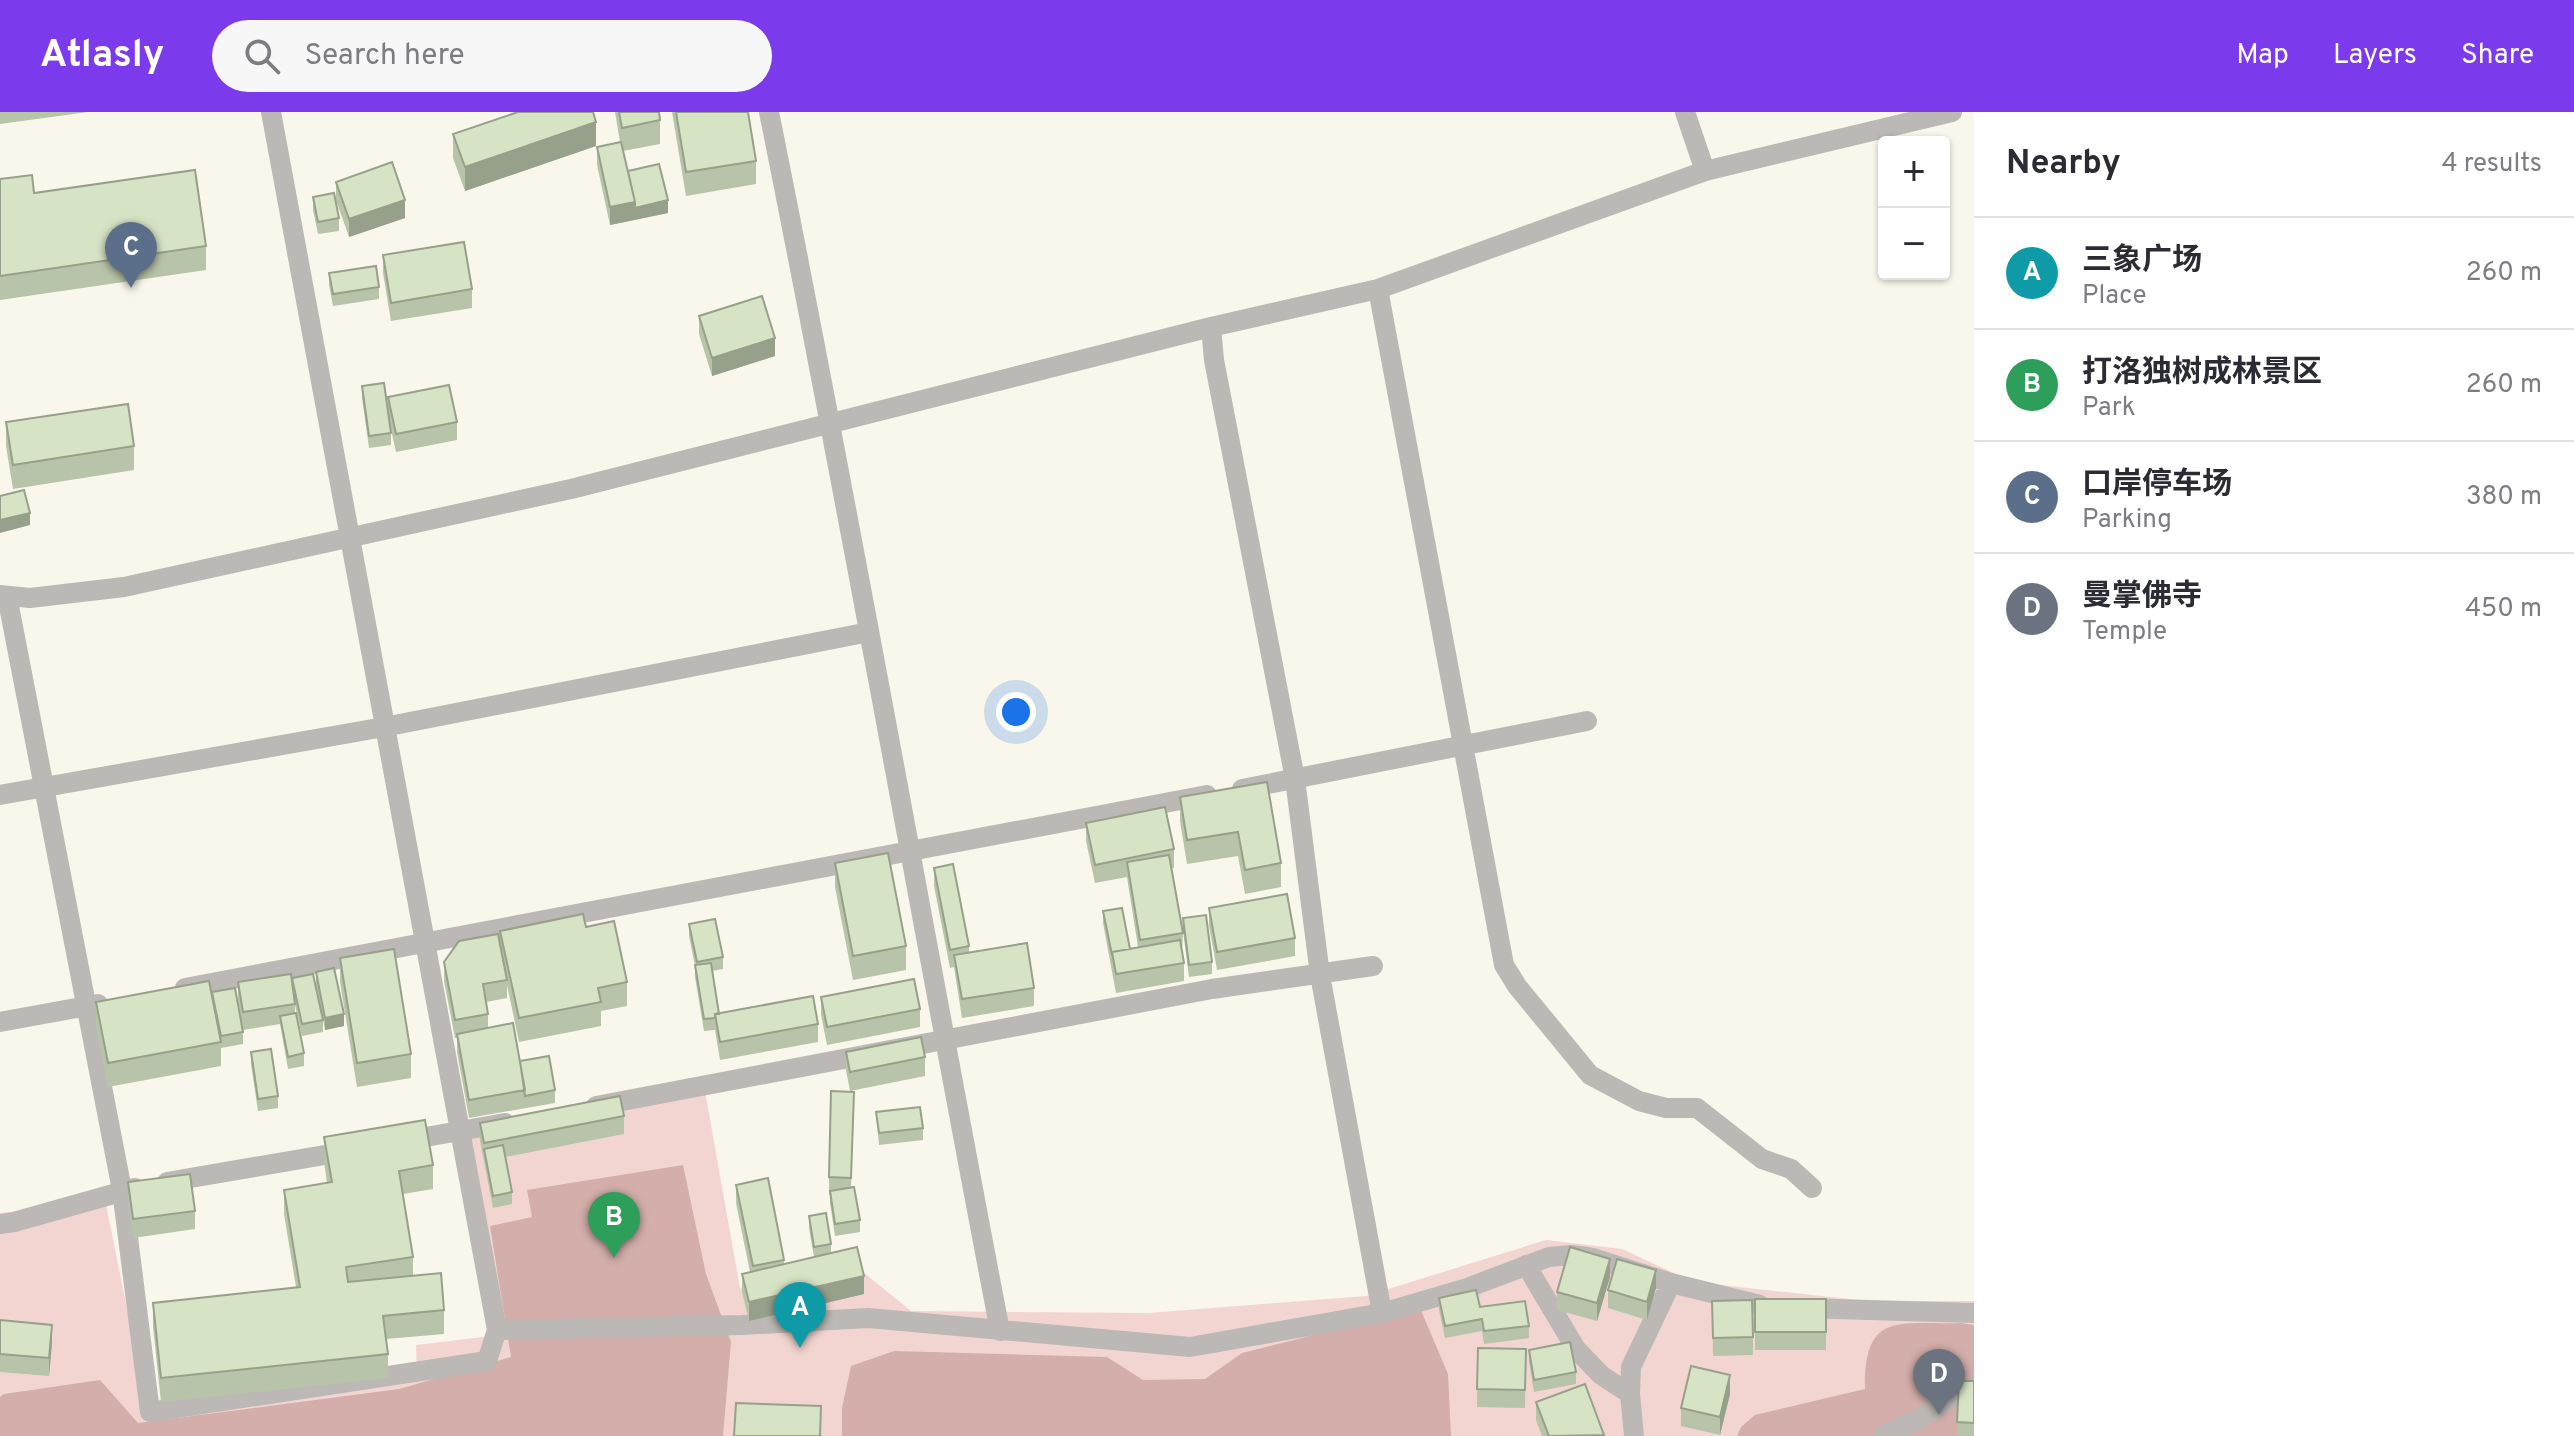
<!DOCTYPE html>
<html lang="en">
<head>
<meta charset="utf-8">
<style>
	:root { --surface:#fff; --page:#f7f7f7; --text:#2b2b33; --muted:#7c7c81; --line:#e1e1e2; --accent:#7c3aed }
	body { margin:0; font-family:Overpass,"Noto Sans SC",sans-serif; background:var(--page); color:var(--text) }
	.controls { position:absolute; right:24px; top:24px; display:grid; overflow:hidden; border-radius:8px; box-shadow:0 2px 6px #0004 }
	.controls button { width:72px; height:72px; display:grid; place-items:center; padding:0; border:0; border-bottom:2px solid var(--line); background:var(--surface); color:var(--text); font:40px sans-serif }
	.you { position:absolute; left:1016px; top:600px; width:28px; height:28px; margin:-20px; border:6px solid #fff; border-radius:50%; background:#1a73e8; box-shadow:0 0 0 12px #1a73e833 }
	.badge { display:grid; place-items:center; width:52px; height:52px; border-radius:50%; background:var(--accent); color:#fff; font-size:26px; font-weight:700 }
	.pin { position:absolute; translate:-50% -66px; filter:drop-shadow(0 2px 4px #0008) }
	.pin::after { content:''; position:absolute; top:42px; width:28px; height:24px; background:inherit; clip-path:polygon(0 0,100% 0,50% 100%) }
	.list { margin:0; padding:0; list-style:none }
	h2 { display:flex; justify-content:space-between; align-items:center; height:104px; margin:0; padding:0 32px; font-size:34px }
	h2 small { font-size:26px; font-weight:400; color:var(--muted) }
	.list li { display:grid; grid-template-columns:52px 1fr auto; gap:24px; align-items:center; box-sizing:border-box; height:112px; padding:0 32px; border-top:2px solid var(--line) }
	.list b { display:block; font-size:30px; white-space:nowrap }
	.list p { margin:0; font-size:26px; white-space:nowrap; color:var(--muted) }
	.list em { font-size:26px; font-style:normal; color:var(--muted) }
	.icon { flex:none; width:44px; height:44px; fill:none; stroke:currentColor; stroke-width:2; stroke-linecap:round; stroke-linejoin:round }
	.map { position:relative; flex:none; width:1974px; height:1324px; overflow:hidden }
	header { display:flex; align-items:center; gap:48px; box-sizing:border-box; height:112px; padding:0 40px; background:var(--accent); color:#fff }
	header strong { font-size:38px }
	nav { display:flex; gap:44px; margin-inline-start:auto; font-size:28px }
	.search { width:560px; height:72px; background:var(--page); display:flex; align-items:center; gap:20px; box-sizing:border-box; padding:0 28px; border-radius:44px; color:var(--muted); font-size:30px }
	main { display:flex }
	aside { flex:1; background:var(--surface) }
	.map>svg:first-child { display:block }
	.green { fill:#f2d5d1 }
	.forest { fill:#d3aeaa }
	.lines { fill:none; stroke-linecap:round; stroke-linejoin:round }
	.minor { stroke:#bcb8b5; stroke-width:20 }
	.wall { fill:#b8c4a9 }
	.shaded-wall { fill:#96a08a }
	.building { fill:#d6e4c5; stroke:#96a08a; stroke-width:2 }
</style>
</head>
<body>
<header>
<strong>Atlasly</strong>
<div class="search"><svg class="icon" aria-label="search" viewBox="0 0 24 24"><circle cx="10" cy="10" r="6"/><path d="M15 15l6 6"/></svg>Search here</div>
<nav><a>Map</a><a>Layers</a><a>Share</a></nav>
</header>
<main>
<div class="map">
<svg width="1974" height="1324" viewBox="0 0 1974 1324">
	<rect width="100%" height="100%" fill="#f9f6eb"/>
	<path class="green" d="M705 979 740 1176 857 1155 911 1199 1149 1201 1366 1184 1546 1128 1622 1137 1693 1170 1868 1189H1974V1324H0V1101L106 1092 148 1302 417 1268 416 1233 508 1222 468 1025Z"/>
	<path class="forest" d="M683 1053 706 1162 731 1230 723 1324H0V1285L4 1282 100 1268 138 1311 399 1277 511 1245 490 1114 532 1105 527 1078Z
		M1420 1196 1448 1262 1451 1324H842V1296L851 1254 894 1239 1107 1245 1143 1268 1205 1267 1242 1241Z
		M1961 1211 1974 1213V1324H1737L1741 1315 1755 1303 1865 1277C1864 1198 1899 1213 1961 1211Z"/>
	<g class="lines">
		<path class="minor" d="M769 0C851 406 922 813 1000 1219
			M1685 0 1705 59
			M1378 177 1504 853 1517 874 1590 963 1639 989 1666 996H1697L1762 1047 1791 1057 1812 1076
			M1211 215 1214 248 1295 667 1320 863 1382 1201
			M0 483 30 486 124 475 571 377 1211 215 1378 177 1705 59 1952 0
			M7 484 122 1078 150 1300 487 1249 497 1218 271 0
			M1242 677 1587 609
			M0 683 384 615 869 520
			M185 876 1207 683
			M0 910 98 892
			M596 994 1212 877 1373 854
			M403 1029 505 1011
			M167 1070 348 1039
			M0 1112 14 1110 135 1076
			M1526 1153 1576 1237 1601 1263 1630 1282
			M1800 1196 1974 1201
			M497 1218 742 1213 868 1206 1190 1235 1382 1201 1467 1176 1549 1145 1572 1143 1593 1146 1671 1171 1760 1193
			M1634 1324 1630 1282 1631 1255 1671 1171
			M1883 1324 1917 1308 1948 1288"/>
	</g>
	<path class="wall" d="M0 0H88L0 12Z
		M615 0H659L660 8V32L623 39 628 59 668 101 610 113 597 53V35L620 30Z
		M672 0H748L756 49V72L686 84Z
		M453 22 596 34 465 79 453 46Z
		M0 67 34 81 206 134V158L0 188Z
		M336 70 405 106 349 125 336 88Z
		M313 85 339 106V119L318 122 313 98Z
		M383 143 472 177V196L391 209 383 161Z
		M329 161 379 175V187L333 194 329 173Z
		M699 204 775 244 712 264 699 222Z
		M362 274 391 321V333L369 336 362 286Z
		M388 285 457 310V328L396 340 388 304Z
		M6 310 134 334V358L13 377 6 334Z
		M1267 670 1281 751V775L1245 782 1238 744 1187 752 1180 709V685Z
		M1086 711 1174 737V756H1172L1183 821 1182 840 1184 851V869L1116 881 1103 811V799L1130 837 1138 835 1127 765 1095 771 1086 729Z
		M835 751 906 834V858L853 868 835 775Z
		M934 756 969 834V840L1034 876V894L962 906 954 855 950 856 934 774Z
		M1209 796 1295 826V844L1217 858 1209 814Z
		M1183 806 1212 850V862L1189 865 1183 819Z
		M689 812 723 845V857L712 859 719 902 818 912V930L720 948 715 918 704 919 695 865V854L689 824Z
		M586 815 627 870V894L601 899V914L519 930 507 873V886L486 890 488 902V916L520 949 555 978V991L469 1006 457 940V926H455L444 869V850L500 833V819Z
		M340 846 411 942V966L357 975 340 870Z
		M316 860 344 914 325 918 316 873Z
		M292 866 323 908V920L302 924 295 893V901L304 941V954L288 957 280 912 243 918 238 888V870L292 873Z
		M212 885 243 920V932L221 936V954L108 975 96 914V890Z
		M821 885 920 897V915L827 933 821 903Z
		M251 940 278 984V996L258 999 251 952Z
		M846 940 925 945V964L850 979 846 958Z
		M854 980 851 1076 860 1108V1120L835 1124 830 1091V1083H829V1065Z
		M876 1000 923 1016V1028L879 1033Z
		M624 1004V1022L505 1045 512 1080V1092L493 1096 480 1029V1011Z
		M324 1025 433 1053V1077L403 1082 413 1145V1163L444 1198V1222L386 1227 388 1242V1266L161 1290 153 1215V1191L296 1175 284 1102V1078L327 1071 324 1049Z
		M128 1070 195 1099V1117L133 1126 128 1089Z
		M736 1073 784 1148V1152L814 1145 809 1116V1104L831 1132V1141L864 1182 749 1209 742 1180V1162L750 1160 736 1091Z
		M1610 1165 1597 1209 1557 1198V1180Z
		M1656 1176 1647 1208 1608 1196V1178Z
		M1439 1186 1480 1195 1529 1214V1226L1484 1232 1482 1219 1445 1226 1439 1198Z
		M1755 1187H1826V1238H1755Z
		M1712 1189 1753 1225V1243L1713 1244Z
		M0 1208 52 1231 49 1264 0 1260Z
		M1478 1236 1526 1237 1525 1296 1477 1295Z
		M1529 1238 1576 1260V1272L1534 1280 1529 1250Z
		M1959 1269H1974V1324H1957Z
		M1730 1282 1720 1323 1681 1314V1296Z
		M1536 1290 1604 1324H1542L1536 1308Z"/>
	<path class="shaded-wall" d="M596 10V34L465 79V55Z
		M405 88V106L349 125V107Z
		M668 88V101L610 113V95L635 90Z
		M775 226V244L712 264V246Z
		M30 401V413L0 421V408Z
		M344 902V914L325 918V906Z
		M1610 1147V1165L1597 1209V1191Z
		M1656 1158V1176L1647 1208V1190Z
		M864 1164V1182L749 1209V1190Z
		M52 1213V1231L49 1264V1246Z
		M1730 1263V1282L1720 1323V1305Z"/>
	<path class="building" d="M518 0H593L596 10 465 55 453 22Z
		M619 0H659L660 8 622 16Z
		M676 0H748L756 49 686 60Z
		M621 30 635 90 610 95 597 35Z
		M392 50 405 88 349 107 336 70Z
		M659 52 668 88 635 96V90L628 59Z
		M195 58 206 134 0 164V67L32 63 34 81Z
		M334 81 339 106 318 110 313 85Z
		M464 130 472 177 391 191 383 143Z
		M376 154 379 175 333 182 329 161Z
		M762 184 775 226 712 246 699 204Z
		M384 271 391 321 369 324 362 274Z
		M449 273 457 310 396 322 388 285Z
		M128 292 134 334 13 353 6 310Z
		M24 378 30 401 0 408V384Z
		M1267 670 1281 751 1245 758 1238 720 1187 728 1180 685Z
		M1165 695 1174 737 1095 753 1086 711Z
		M888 741 906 834 853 844 835 751Z
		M1169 743 1183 821 1140 828 1127 750Z
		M953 752 969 834 950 838 934 756Z
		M1287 782 1295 826 1217 840 1209 796Z
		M1122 796 1130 837 1112 840V843L1103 799Z
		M583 802 586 815 614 809 627 870 598 876 601 890 519 906 500 819Z
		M1206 803 1212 850 1189 853 1183 806Z
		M715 807 723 845 697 850 689 812Z
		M498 822 507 868 483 872 488 902 455 908 444 850 459 829Z
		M1180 828 1184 851 1116 862 1112 840Z
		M1027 831 1034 876 962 887 954 843Z
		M394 837 411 942 357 951 340 846Z
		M711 851 719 902H715V906L704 907 695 853Z
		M334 856 344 902 325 906 316 860Z
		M291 862 295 892 243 900 238 870Z
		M313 862 323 908 302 912 292 866Z
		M914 867 920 897 827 915 821 885Z
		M209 869 221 930 108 951 96 890Z
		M235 876 243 920 221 924 212 880Z
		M813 884 818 912 720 930 715 902Z
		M296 901 304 941 288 945 280 904Z
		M513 911 525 978 469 988 457 922Z
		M921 925 925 945 850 960 846 940Z
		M271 937 278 984 258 987 251 940Z
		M549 944 555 978 525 984 520 949Z
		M831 979 854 980 851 1066 829 1065Z
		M620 984 624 1004 484 1031 480 1011Z
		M920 995 923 1016 879 1021 876 1000Z
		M425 1008 433 1053 399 1059 413 1145 346 1155 348 1170 441 1161 444 1198 383 1204 388 1242 161 1266 153 1191 300 1175 284 1078 332 1070 324 1025Z
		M503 1033 512 1080 493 1084 484 1037Z
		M190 1062 195 1099 133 1107 128 1070Z
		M768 1066 784 1148 753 1154 736 1073Z
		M854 1075 860 1108 835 1112 830 1079Z
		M826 1101 831 1132 814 1135 809 1104Z
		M857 1135 864 1164 749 1190 742 1162Z
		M1570 1135 1610 1147 1597 1191 1557 1180Z
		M1617 1147 1656 1158 1647 1190 1608 1178Z
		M1476 1178 1480 1195 1525 1189 1529 1214 1484 1219 1482 1207 1445 1214 1439 1186Z
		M1755 1187H1826V1220H1755Z
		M1752 1188 1753 1225 1713 1226 1712 1189Z
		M0 1208 52 1213 49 1246 0 1242Z
		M1570 1230 1576 1260 1534 1268 1529 1238Z
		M1478 1236 1526 1237 1525 1278 1477 1277Z
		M1691 1254 1730 1263 1720 1305 1681 1296Z
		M1959 1269H1974V1311L1957 1310Z
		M1585 1272 1604 1323 1549 1324 1536 1290Z
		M736 1291 821 1294 820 1324H734Z"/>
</svg>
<div class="controls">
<button>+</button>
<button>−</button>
</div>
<div class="you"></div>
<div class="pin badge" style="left:800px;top:1236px;background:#0f9aa8">A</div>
<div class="pin badge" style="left:614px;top:1146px;background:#2e9e5b">B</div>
<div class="pin badge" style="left:131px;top:176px;background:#5c6f8a">C</div>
<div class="pin badge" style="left:1939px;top:1303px;background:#6b7280">D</div>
</div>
<aside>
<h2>Nearby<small>4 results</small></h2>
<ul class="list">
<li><span class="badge" style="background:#0f9aa8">A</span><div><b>三象广场</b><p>Place</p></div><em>260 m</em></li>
<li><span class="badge" style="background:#2e9e5b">B</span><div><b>打洛独树成林景区</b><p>Park</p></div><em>260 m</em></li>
<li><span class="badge" style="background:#5c6f8a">C</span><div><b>口岸停车场</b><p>Parking</p></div><em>380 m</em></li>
<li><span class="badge" style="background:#6b7280">D</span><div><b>曼掌佛寺</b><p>Temple</p></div><em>450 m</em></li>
</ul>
</aside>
</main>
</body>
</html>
